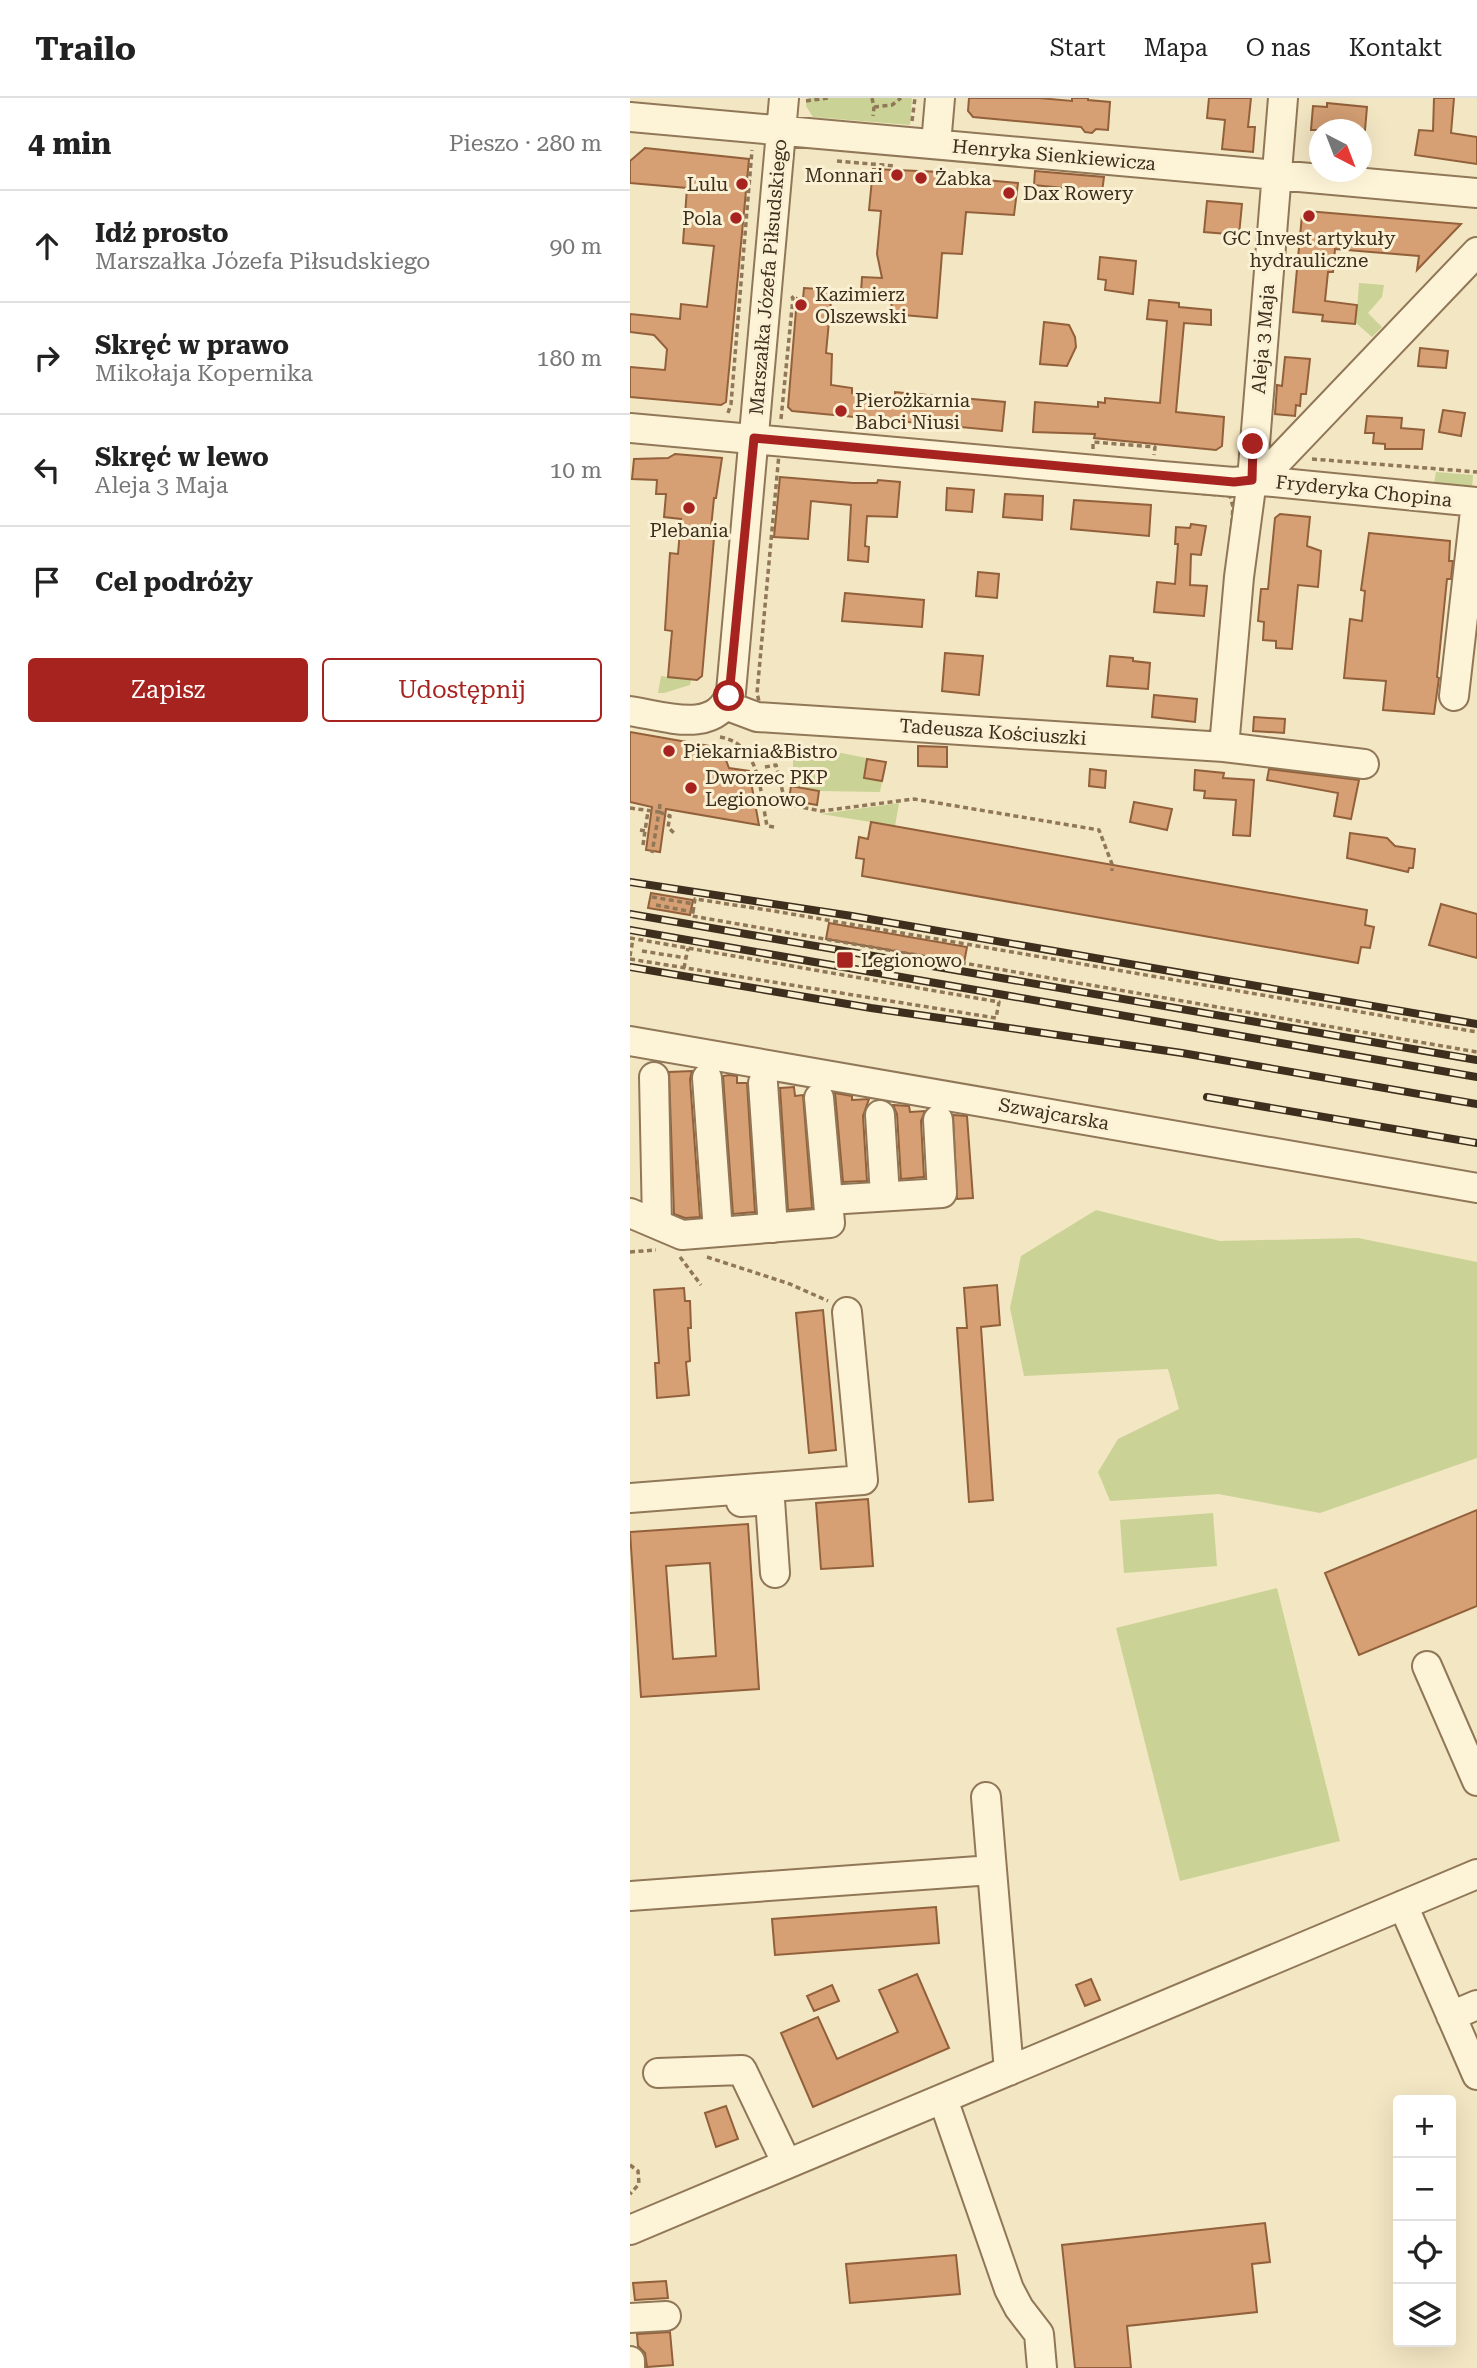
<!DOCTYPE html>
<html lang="pl">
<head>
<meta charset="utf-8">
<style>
	:root { --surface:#fff; --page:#f2f2f2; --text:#222; --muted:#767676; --line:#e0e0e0; --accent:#a7231f }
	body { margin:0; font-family:"Roboto Serif",serif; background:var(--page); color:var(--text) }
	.controls { position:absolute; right:21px; bottom:21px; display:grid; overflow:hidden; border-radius:7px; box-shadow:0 7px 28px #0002 }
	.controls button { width:63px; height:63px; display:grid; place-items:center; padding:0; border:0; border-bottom:2px solid var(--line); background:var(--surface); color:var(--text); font:35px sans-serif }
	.compass { position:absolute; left:679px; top:21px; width:63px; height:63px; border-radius:50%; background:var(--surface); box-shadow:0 7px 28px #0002; rotate:138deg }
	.stop { position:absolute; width:21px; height:21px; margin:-16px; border:5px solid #a7231f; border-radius:50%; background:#fff }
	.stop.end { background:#a7231f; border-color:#fff; box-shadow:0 2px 7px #0008 }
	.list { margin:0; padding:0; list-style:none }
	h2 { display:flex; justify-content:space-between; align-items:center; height:91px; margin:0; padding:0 28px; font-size:30px }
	h2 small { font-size:23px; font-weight:400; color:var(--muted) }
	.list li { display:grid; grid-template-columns:46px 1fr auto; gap:21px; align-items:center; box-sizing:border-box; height:112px; padding:0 28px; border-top:2px solid var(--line) }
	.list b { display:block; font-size:26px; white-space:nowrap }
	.list p { margin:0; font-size:23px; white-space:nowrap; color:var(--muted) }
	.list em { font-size:23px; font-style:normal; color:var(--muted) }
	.actions { display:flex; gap:14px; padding:21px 28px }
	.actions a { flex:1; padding:16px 0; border:2px solid var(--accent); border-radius:7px; text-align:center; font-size:24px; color:var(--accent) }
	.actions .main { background:var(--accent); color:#fff }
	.icon { flex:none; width:38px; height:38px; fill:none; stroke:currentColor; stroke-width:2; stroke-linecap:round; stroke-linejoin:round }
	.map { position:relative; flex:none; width:847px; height:2270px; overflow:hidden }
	header { display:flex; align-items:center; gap:42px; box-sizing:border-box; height:98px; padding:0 35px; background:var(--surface); border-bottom:2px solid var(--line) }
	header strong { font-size:33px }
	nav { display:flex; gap:38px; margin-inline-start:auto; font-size:24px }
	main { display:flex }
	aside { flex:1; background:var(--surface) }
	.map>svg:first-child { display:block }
	.green { fill:#cad395 }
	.building { fill:#d6a074; stroke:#92603a; stroke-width:2; fill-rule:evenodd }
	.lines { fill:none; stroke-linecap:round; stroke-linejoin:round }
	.minor-casing { stroke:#907757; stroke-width:32 }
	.path { stroke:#907757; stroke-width:3.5; stroke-dasharray:5 3.5; stroke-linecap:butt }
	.minor { stroke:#fdf3d7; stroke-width:28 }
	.rail-casing { stroke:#3e2e1d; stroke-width:8 }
	.rail { stroke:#faf0d3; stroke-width:5; stroke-dasharray:16; stroke-linecap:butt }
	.route { stroke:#a7231f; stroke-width:9 }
	.poi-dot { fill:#a7231f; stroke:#faf0d3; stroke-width:2.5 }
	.labels { text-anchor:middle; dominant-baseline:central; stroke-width:6; stroke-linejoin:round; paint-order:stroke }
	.street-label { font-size:19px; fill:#3e2e1d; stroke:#faf0d3 }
	.poi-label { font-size:19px; fill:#3e2e1d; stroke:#faf0d3; text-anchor:start }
</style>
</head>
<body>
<header>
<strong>Trailo</strong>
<nav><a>Start</a><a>Mapa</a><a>O nas</a><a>Kontakt</a></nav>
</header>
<main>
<aside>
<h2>4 min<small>Pieszo · 280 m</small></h2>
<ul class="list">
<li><svg class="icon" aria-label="ahead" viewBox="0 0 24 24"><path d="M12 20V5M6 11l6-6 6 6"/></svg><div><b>Idź prosto</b><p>Marszałka Józefa Piłsudskiego</p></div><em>90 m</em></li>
<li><svg class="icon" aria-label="right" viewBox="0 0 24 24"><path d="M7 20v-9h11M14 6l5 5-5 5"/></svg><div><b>Skręć w prawo</b><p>Mikołaja Kopernika</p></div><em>180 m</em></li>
<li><svg class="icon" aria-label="left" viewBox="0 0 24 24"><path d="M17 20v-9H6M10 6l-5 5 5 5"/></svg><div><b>Skręć w lewo</b><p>Aleja 3 Maja</p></div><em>10 m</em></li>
<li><svg class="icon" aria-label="arrive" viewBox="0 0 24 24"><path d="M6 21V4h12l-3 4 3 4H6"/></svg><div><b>Cel podróży</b></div></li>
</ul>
<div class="actions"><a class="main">Zapisz</a><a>Udostępnij</a></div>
</aside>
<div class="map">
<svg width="847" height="2270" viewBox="0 0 847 2270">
	<rect width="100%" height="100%" fill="#f3e6c3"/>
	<path class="green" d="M177 0H282L280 27 183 19 176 8Z
		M729 185 754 187 752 199 738 215 752 229 742 239 726 225Z
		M806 374 843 377 842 392 807 389 804 385Z
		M31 578 61 582 60 587 34 595H28Z
		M172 647 256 664 250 694 189 693 163 688V659H171Z
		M269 705 265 728 191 716Z
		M466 1112 590 1143 728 1140 847 1164V1360L690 1415 588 1396 480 1403 468 1374 488 1341 549 1311 538 1271 394 1278 380 1210 391 1158Z
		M583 1415 587 1468 494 1475 490 1422Z
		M647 1490 710 1743 550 1783 486 1530Z"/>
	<path class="building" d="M339 0H409L442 3V0H458V2L480 4 478 32 466 31 462 35 455 34 451 29 343 19 338 13Z
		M579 0H621L618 29H625L623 54 592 51 595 22 577 20Z
		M804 0H824L821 35 847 39V66L785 57 789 32 803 33Z
		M697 5 737 9 735 32H681L683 8 697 9Z
		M15 50 119 61 96 304 91 307 0 299V269L35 272 37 251 24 237 0 234V216L50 221 51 206 77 209 84 148 53 145 57 90 0 85V63Z
		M243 71 311 74V78L388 85 384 117 336 114 332 156 312 155 307 220 262 216 261 197 231 194 232 179 252 180 247 156 251 113 239 112Z
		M405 73 474 79 472 94 404 87Z
		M577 103 612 106 609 137 574 134Z
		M677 113 700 115 831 126 787 172 789 158 705 151 703 174H698L695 203 727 207 725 226 692 223 693 217 663 214 672 117Z
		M470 159 506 163 503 196 475 192 476 182 468 181Z
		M174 190 202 192 196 255 202 256 201 287 222 290V295L265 300V294L375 304 372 333 162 313 158 309 167 200 173 201Z
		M519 202 549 205V209L581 212V227L554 225 546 314 594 319 592 348 586 352 464 340 465 336 403 334 405 304 468 309V304L475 305V300L530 305 537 223 517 221Z
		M414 224 439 227 445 239 446 249 437 268 410 266Z
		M790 250 818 253 816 270 788 268Z
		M655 259 680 261 676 296H671L670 308 666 307 665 318 645 316 647 287 652 288Z
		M813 312 835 315 831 338 809 334Z
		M737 318 772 320 771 330 794 332 792 351H755V346L743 345 744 335H735Z
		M45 356 92 360 86 400H84L80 440H84L72 578 67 582 38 579 42 533 35 532 39 469 40 455 48 456 51 421 34 419 36 396H26L27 382 2 381 4 361 38 360Z
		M150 379 223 385H247L248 382 270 384 267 419 237 418 235 448 239 449 238 464 218 462 221 407 181 403 178 441 144 439Z
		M317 390 344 392 342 414 316 412Z
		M375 396 413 398 412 422 373 419Z
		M444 402 521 407 519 438 441 431Z
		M650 416 680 419 677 448 691 453 688 489 668 487 662 551 646 550V543L633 542 634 524 628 523 631 491H638L645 420Z
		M561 426 576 428 571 457 561 456 560 487 577 488 574 518 524 514 527 484 545 486 548 446H545L546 429 560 430Z
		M739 435 820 443 819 463H823L821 481H817L807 579 809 580 804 616 753 612 756 583 714 580 720 521 732 523 735 493 731 492Z
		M348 474 369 476 367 500 346 498Z
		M215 495 294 502 292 529 212 523Z
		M315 555 353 558 349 597 312 593Z
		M480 558 503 560V563L520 565 518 591 477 588Z
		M524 597 567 601 565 624 522 619Z
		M624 619 655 621 654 635 623 633Z
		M0 634 85 649 94 657 99 670 119 673 129 727 36 711 30 754 16 752 22 709 0 704Z
		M288 648 317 649V669L288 668Z
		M237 661 256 664 252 683 234 680Z
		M460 671 476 673 475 690 459 688Z
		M639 671 729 682 721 721 704 718 708 695 637 682Z
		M565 672 594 675 593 680 624 682 620 738 603 737 606 702 574 700 575 693 564 692Z
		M161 688 189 693 187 707 159 702Z
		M504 704 542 711 537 732 500 724Z
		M241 724 737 812 735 827 744 829 740 850 731 849 728 865 232 778 234 761 226 760 229 739 238 741Z
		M720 735 757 740 765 748 785 751 783 770H779L778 774 717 760Z
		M21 795 63 802 60 817 18 810Z
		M811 806 847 816V860L799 847Z
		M199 825 337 849 334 865 196 841Z
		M62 973 60 981 70 1119 55 1120 44 1116 39 974Z
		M99 977 107 978V985H117L125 1114 103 1116 93 978Z
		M164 989 165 998 173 997 182 1110 158 1112 150 990Z
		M205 995 222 998V1002L239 1001 233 1018 237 1083 213 1084Z
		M263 1007 279 1008 280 1014 295 1013 291 1023 294 1079 271 1081 267 1016Z
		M323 1017 337 1018 343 1100 327 1101Z
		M367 1187 370 1227 351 1229 363 1402 339 1404 327 1230H337L334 1190Z
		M54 1190 55 1203H60L61 1230H58L60 1263 56 1264 59 1297 27 1300 25 1265H29L24 1192Z
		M193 1212 206 1352 179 1355 166 1215Z
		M238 1401 243 1468 191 1471 186 1405Z
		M847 1412V1508L729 1557 695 1475Z
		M118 1426 129 1591 11 1599 0 1434ZM80 1465 86 1558 43 1561 36 1468Z
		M306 1809 309 1845 145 1857 142 1821Z
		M287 1876 319 1950 183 2009 151 1935 188 1919 207 1961 268 1934 249 1892Z
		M461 1881 470 1902 455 1908 446 1887Z
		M202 1887 209 1903 184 1913 177 1898Z
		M96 2008 108 2041 86 2049 75 2015Z
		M635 2125 640 2164 622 2166 627 2214 497 2228 501 2270H445L432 2147Z
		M326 2157 330 2196 220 2205 216 2166Z
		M36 2183 38 2200 5 2202 3 2185Z
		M40 2234 43 2267 17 2269 15 2255 8 2248 7 2236Z"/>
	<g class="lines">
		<g class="minor-casing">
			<path id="minor" d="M0 19 847 95
				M306 46 310 0
				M0 330 532 378 604 384 622 382 847 404
				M622 382 639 372 847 154
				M824 598 846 404
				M95 607 127 619 594 649 734 666
				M0 613C34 618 86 638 101 594L154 0
				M594 649 609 479 622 382 653 0
				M0 943 847 1090
				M24 979 27 1125
				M77 980 88 1134
				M133 985 143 1130
				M189 1000 198 1102
				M250 1017 255 1098
				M0 1115 52 1137 200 1125 198 1102 312 1095 308 1022
				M0 1400 233 1382 217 1214
				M111 1404 140 1402 145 1475
				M797 1568 847 1683
				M356 1699 362 1772
				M0 1798 362 1772 379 1973
				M773 1807 847 1977
				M821 1918 847 1907
				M28 1975 112 1972 157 2066
				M313 2001 379 2191 389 2210 409 2236 412 2270
				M0 2132 847 1776
				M0 2220 36 2218
				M0 2263V2270"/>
		</g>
		<path class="path" d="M242 0 244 9 243 18
			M176 3 198 0
			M244 9 262 7 271 0
			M282 23 285 0
			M207 63 265 68
			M98 315 101 306 122 52
			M151 321 163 200 160 197
			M463 351V344L525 349 524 357
			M149 356 600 398 603 409 586 623 583 631 573 638 354 621 180 614 134 608 129 603 127 595Z
			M682 361 847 374
			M90 639C131 646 130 695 137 728L144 729
			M135 669 146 667 153 695 159 706
			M140 703 191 713 284 701 469 732 482 766V773
			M30 706 29 714 40 718 38 729 46 737
			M0 710 29 714 22 755
			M10 732 15 733 18 713
			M13 747 15 733
			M22 799 64 806
			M26 807 63 814 62 818 847 954
			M63 814 65 801 144 813 847 934
			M0 840 369 904 366 920 0 861
			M12 853 56 860
			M0 858 3 841
			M54 870 58 850
			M0 1154 26 1152
			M50 1159 71 1187
			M77 1159 160 1186 198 1203
			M0 2067 8 2073 9 2086 0 2096"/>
		<use href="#minor" class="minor"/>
		<g class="rail-casing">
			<path id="rail" d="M0 784 222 818 847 926
				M0 816 847 962
				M0 832 847 979
				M0 869 241 910 552 955 847 1006
				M577 999 847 1045"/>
		</g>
		<use href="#rail" class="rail"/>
	</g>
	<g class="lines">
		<path class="route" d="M99 598 124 340 604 384 622 382 623 346"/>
	</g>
	<g class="poi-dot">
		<circle cx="267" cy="77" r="7"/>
		<circle cx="291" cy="80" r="7"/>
		<circle cx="112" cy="86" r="7"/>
		<circle cx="379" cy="95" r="7"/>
		<circle cx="679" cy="118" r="7"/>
		<circle cx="106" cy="120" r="7"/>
		<circle cx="171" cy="207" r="7"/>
		<circle cx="211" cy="313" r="7"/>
		<circle cx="59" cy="410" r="7"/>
		<circle cx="39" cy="653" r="7"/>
		<circle cx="61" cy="690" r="7"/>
		<rect x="206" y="853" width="18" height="18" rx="3.5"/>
	</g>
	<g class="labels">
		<g class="street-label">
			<text transform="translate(424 57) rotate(5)">Henryka Sienkiewicza</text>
			<text transform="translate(138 179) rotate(-85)">Marszałka Józefa Piłsudskiego</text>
			<text transform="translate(633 241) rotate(-85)">Aleja 3 Maja</text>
			<text transform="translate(734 393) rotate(6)">Fryderyka Chopina</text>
			<text transform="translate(363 634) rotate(4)">Tadeusza Kościuszki</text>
			<text transform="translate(424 1016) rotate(10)">Szwajcarska</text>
		</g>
		<g class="poi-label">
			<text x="253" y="77" text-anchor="end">Monnari</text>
			<text x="305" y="80">Żabka</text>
			<text x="98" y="86" text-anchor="end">Lulu</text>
			<text x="393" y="95">Dax Rowery</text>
			<text x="92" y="120" text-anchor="end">Pola</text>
			<text x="679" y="140" text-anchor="middle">GC Invest artykuły<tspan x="679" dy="22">hydrauliczne</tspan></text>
			<text x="185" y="196">Kazimierz<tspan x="185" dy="22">Olszewski</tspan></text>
			<text x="225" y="302">Pierożkarnia<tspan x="225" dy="22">Babci Niusi</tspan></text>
			<text x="59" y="432" text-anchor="middle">Plebania</text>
			<text x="53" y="653">Piekarnia&amp;Bistro</text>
			<text x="75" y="679">Dworzec PKP<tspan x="75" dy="22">Legionowo</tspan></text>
			<text x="231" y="862">Legionowo</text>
		</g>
	</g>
</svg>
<div class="controls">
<button>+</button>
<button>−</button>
<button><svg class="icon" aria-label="locate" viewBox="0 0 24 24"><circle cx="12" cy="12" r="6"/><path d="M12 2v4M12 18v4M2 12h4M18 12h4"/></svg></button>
<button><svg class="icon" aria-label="layers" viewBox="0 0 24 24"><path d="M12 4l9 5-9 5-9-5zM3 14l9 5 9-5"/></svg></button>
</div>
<svg class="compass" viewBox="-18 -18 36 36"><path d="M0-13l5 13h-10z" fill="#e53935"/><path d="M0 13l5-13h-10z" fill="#767676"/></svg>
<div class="stop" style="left:99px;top:598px"></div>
<div class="stop end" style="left:623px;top:346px"></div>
</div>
</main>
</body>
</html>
